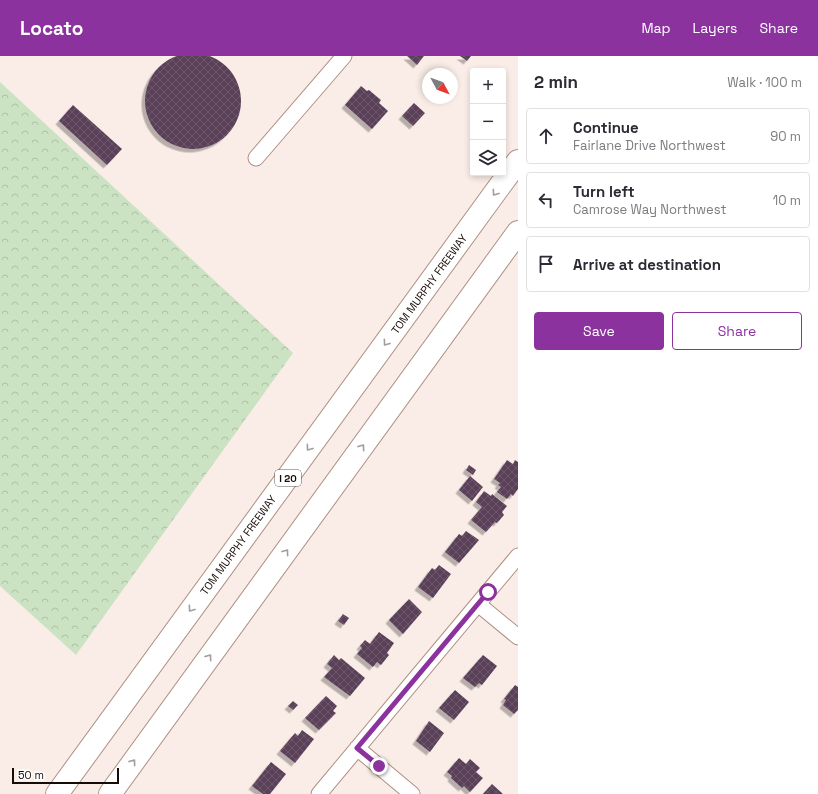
<!DOCTYPE html>
<html lang="en">
<head>
<meta charset="utf-8">
<style>
	:root { --surface:#fff; --page:#f7f7f7; --text:#2b2b33; --muted:#7c7c81; --line:#e1e1e2; --accent:#8b329e }
	body { margin:0; font-family:"Space Grotesk",sans-serif; background:var(--page); color:var(--text) }
	.controls { position:absolute; right:12px; top:12px; display:grid; overflow:hidden; border-radius:4px; box-shadow:0 2px 6px #0003 }
	.controls button { width:36px; height:36px; display:grid; place-items:center; padding:0; border:0; border-bottom:1px solid var(--line); background:var(--surface); color:var(--text); font:20px sans-serif }
	.compass { position:absolute; left:422px; top:12px; width:36px; height:36px; border-radius:50%; background:var(--surface); box-shadow:0 2px 6px #0003; rotate:131deg }
	.scale { position:absolute; left:12px; bottom:10px; width:107px; box-sizing:border-box; padding-left:4px; border:2px solid #160b07; border-top:0; font-size:11px; line-height:14px; white-space:nowrap; color:#160b07; -webkit-text-stroke:3px #fff; paint-order:stroke }
	.stop { position:absolute; width:12px; height:12px; margin:-9px; border:3px solid #8b329e; border-radius:50%; background:#fff }
	.stop.end { background:#8b329e; border-color:#fff; box-shadow:0 1px 4px #0008 }
	.list { margin:0; padding:0; list-style:none }
	h2 { display:flex; justify-content:space-between; align-items:center; height:52px; margin:0; padding:0 16px; font-size:17px }
	h2 small { font-size:13px; font-weight:400; color:var(--muted) }
	.list li { display:grid; grid-template-columns:26px 1fr auto; gap:12px; align-items:center; box-sizing:border-box; height:56px; margin:0 8px 8px; padding:0 8px; border:1px solid var(--line); border-radius:4px }
	.list b { display:block; font-size:15px; white-space:nowrap }
	.list p { margin:0; font-size:13px; white-space:nowrap; color:var(--muted) }
	.list em { font-size:13px; font-style:normal; color:var(--muted) }
	.actions { display:flex; gap:8px; padding:12px 16px }
	.actions a { flex:1; padding:9px 0; border:1px solid var(--accent); border-radius:4px; text-align:center; font-size:14px; color:var(--accent) }
	.actions .main { background:var(--accent); color:#fff }
	.icon { flex:none; width:22px; height:22px; fill:none; stroke:currentColor; stroke-width:2; stroke-linecap:round; stroke-linejoin:round }
	.map { position:relative; flex:none; width:518px; height:738px; overflow:hidden }
	header { display:flex; align-items:center; gap:24px; box-sizing:border-box; height:56px; padding:0 20px; background:var(--accent); color:#fff }
	header strong { font-size:19px }
	nav { display:flex; gap:22px; margin-inline-start:auto; font-size:14px }
	main { display:flex }
	aside { flex:1; background:var(--surface) }
	.map>svg:first-child { display:block }
	.forest { fill:url(#forest-crowns) }
	.building { fill:url(#building-cross-hatch); filter:url(#shadow) }
	.lines { fill:none; stroke-linecap:round; stroke-linejoin:round }
	.minor-casing { stroke:#af9084; stroke-width:17 }
	.highway-casing { stroke:#af9084; stroke-width:24 }
	.minor { stroke:#fff; stroke-width:15 }
	.highway { stroke:#fff; stroke-width:22 }
	.oneway { stroke:#a29d9c }
	.route { stroke:#8b329e; stroke-width:5 }
	.labels { text-anchor:middle; dominant-baseline:central; stroke-width:4; stroke-linejoin:round; paint-order:stroke }
	.shield { fill:#fff; stroke:#5c5451; stroke-width:1 }
	.shield-label { font-size:10px; font-weight:bold; fill:#160b07 }
	.street-label { font-size:11px; fill:#160b07; stroke:#fff }
</style>
</head>
<body>
<header>
<strong>Locato</strong>
<nav><a>Map</a><a>Layers</a><a>Share</a></nav>
</header>
<main>
<div class="map">
<svg width="518" height="738" viewBox="0 0 518 738">
	<defs>
		<pattern id="forest-crowns" width="20" height="18" patternUnits="userSpaceOnUse"><rect width="20" height="18" fill="#cbe3c2"/><path d="M2 6a3 3 0 1 1 6 0M12 15a3 3 0 1 1 6 0" fill="none" stroke="#aec1a5"/></pattern>
		<pattern id="building-cross-hatch" width="8" height="8" patternUnits="userSpaceOnUse"><rect width="8" height="8" fill="#5a4059"/><path d="M0 0l8 8M0 8l8-8" fill="none" stroke="#6d586b"/></pattern>
		<filter id="shadow"><feDropShadow dx="-3.5" dy="3.5" stdDeviation="0" flood-color="#0004"/></filter>
	</defs>
	<rect width="100%" height="100%" fill="#faede7"/>
	<path class="forest" d="M0 26 293 297 76 599 0 530Z"/>
	<path class="building" d="M145 45a48 48 0 1 1 96 0a48 48 0 1 1-96 0Z
		M407 0H424L417 9Z
		M460 0H471L467 5Z
		M361 30 367 35 369 34 381 44 379 47 388 55 372 73 345 49Z
		M414 47 425 57 413 70 402 60Z
		M73 49 122 93 107 109 59 65Z
		M507 404 513 408 515 404 518 406V433L513 440 511 438 507 443 497 436 501 431 498 429 500 427 494 423Z
		M469 409 476 414 473 419 466 414Z
		M470 420 483 431 472 445 459 434Z
		M484 435 491 440 492 438 507 450 502 456 504 459 497 467 495 466 486 476 471 464 482 451 476 446Z
		M466 475 479 484 459 507 445 496 459 478 462 480Z
		M439 509 451 518 433 542 418 531 432 512 435 514Z
		M409 543 422 556 403 578 389 564Z
		M343 558 349 562 344 569 338 565Z
		M379 576 394 587 387 597 389 599 381 609 377 606 373 611 357 598 362 592 360 590 365 584 370 588Z
		M334 599 339 604 341 602 365 622 350 640 324 621 332 612 327 608Z
		M483 599 497 610 482 629 479 627 475 631 463 622Z
		M515 629 518 631V654L514 658 503 649 506 644 504 643Z
		M455 634 469 646 454 664 439 652Z
		M326 640 337 650 333 655 336 657 319 674 305 662Z
		M293 645 298 649 293 654 288 650Z
		M429 665 444 677 430 696 416 685Z
		M302 674 314 683 295 707 280 695 295 677 298 680Z
		M459 702 466 708 470 703 480 712 476 716 483 722 470 736 464 730 462 732 451 722 452 720 447 716Z
		M271 706 286 718 270 738H263L252 730Z
		M492 728 503 738H483Z"/>
	<g class="lines">
		<g class="minor-casing">
			<path id="minor" d="M256 102 344 0
				M478 548 518 581
				M357 692 412 738
				M319 738 518 500"/>
		</g>
		<g class="highway-casing">
			<path id="highway" d="M57 738 518 105
				M110 738 518 176"/>
		</g>
		<use href="#minor" class="minor"/>
		<use href="#highway" class="highway"/>
	</g>
	<defs><path id="oneway-chevron" d="M-2-3.5L2.5 0L-2 3.5" fill="none" stroke-width="1.6" stroke-linecap="round" stroke-linejoin="round"/></defs>
	<g class="oneway">
		<use href="#oneway-chevron" transform="translate(495 137) rotate(126)"/>
		<use href="#oneway-chevron" transform="translate(386 287) rotate(126)"/>
		<use href="#oneway-chevron" transform="translate(362 391) rotate(-54)"/>
		<use href="#oneway-chevron" transform="translate(309 392) rotate(126)"/>
		<use href="#oneway-chevron" transform="translate(286 496) rotate(-54)"/>
		<use href="#oneway-chevron" transform="translate(191 553) rotate(126)"/>
		<use href="#oneway-chevron" transform="translate(209 601) rotate(-54)"/>
		<use href="#oneway-chevron" transform="translate(133 706) rotate(-54)"/>
	</g>
	<g class="lines">
		<path class="route" d="M379 710 357 692 488 536"/>
	</g>
	<g class="labels">
		<rect class="shield" x="275" y="414" width="26" height="16" rx="3"/>
		<g class="shield-label">
			<text x="288" y="422">I 20</text>
		</g>
		<g class="street-label">
			<text transform="translate(429 228) rotate(-54)">TOM MURPHY FREEWAY</text>
			<text transform="translate(238 489) rotate(-54)">TOM MURPHY FREEWAY</text>
		</g>
	</g>
</svg>
<div class="controls">
<button>+</button>
<button>−</button>
<button><svg class="icon" aria-label="layers" viewBox="0 0 24 24"><path d="M12 4l9 5-9 5-9-5zM3 14l9 5 9-5"/></svg></button>
</div>
<svg class="compass" viewBox="-18 -18 36 36"><path d="M0-13l5 13h-10z" fill="#e53935"/><path d="M0 13l5-13h-10z" fill="#7c7c81"/></svg>
<div class="scale">50 m</div>
<div class="stop" style="left:488px;top:536px"></div>
<div class="stop end" style="left:379px;top:710px"></div>
</div>
<aside>
<h2>2 min<small>Walk · 100 m</small></h2>
<ul class="list">
<li><svg class="icon" aria-label="ahead" viewBox="0 0 24 24"><path d="M12 20V5M6 11l6-6 6 6"/></svg><div><b>Continue</b><p>Fairlane Drive Northwest</p></div><em>90 m</em></li>
<li><svg class="icon" aria-label="left" viewBox="0 0 24 24"><path d="M17 20v-9H6M10 6l-5 5 5 5"/></svg><div><b>Turn left</b><p>Camrose Way Northwest</p></div><em>10 m</em></li>
<li><svg class="icon" aria-label="arrive" viewBox="0 0 24 24"><path d="M6 21V4h12l-3 4 3 4H6"/></svg><div><b>Arrive at destination</b></div></li>
</ul>
<div class="actions"><a class="main">Save</a><a>Share</a></div>
</aside>
</main>
</body>
</html>
